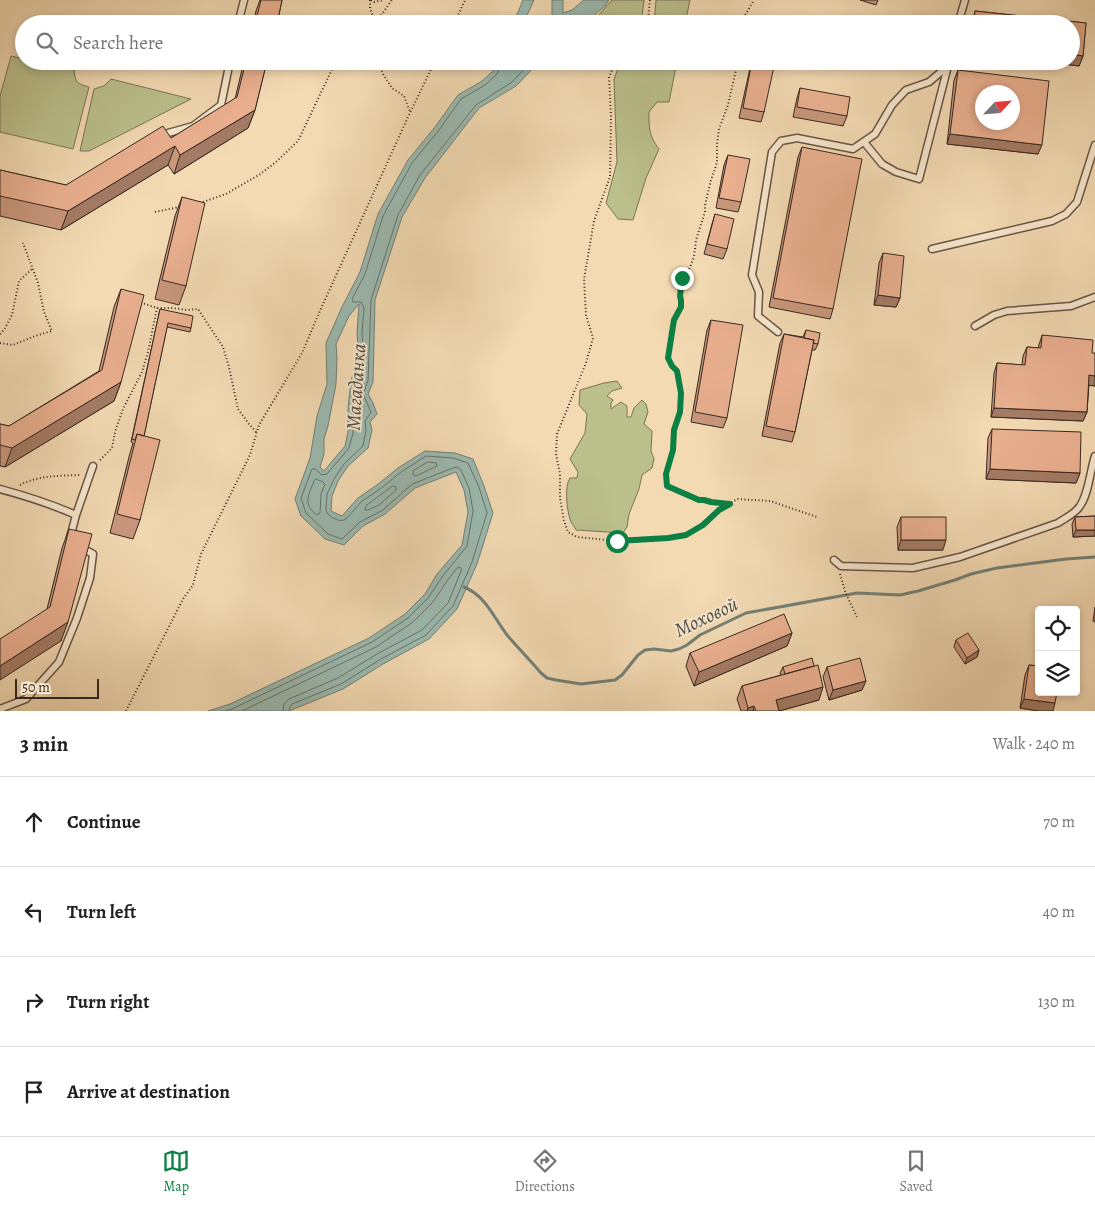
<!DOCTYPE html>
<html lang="en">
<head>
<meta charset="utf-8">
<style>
	:root { --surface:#fff; --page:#f6f6f6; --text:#202124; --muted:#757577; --line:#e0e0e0; --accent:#0b8043 }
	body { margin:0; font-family:Alegreya,serif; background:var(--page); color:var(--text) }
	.controls { position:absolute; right:15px; bottom:15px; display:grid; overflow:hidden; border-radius:5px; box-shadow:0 2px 8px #0003 }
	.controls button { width:45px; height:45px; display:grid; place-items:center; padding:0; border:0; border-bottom:1px solid var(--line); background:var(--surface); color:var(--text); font:25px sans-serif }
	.compass { position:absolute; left:975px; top:85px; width:45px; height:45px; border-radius:50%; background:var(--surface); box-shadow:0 2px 8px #0003; rotate:64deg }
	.scale { position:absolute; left:15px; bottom:12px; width:84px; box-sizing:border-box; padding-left:5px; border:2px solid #38291f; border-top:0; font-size:14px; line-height:18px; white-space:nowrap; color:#38291f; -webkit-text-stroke:4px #f7e7ce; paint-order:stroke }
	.stop { position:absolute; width:15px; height:15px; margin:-11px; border:4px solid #0b8043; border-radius:50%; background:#fff }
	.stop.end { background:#0b8043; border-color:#fff; box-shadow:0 1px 5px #0008 }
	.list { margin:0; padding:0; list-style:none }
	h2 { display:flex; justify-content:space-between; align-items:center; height:65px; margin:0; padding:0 20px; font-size:21px }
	h2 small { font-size:16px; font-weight:400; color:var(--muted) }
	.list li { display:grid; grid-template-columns:32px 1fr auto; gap:15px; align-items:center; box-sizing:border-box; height:90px; padding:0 20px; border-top:1px solid var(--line) }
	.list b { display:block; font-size:19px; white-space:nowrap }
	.list em { font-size:16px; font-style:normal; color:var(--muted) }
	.icon { flex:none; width:28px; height:28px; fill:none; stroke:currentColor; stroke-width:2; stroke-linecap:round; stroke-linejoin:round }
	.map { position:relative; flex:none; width:1095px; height:711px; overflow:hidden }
	.search { position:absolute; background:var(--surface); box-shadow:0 2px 8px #0003; left:15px; right:15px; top:15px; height:55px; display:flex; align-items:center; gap:12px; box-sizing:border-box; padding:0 18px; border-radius:28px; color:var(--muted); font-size:19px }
	.sheet { height:425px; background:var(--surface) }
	nav { display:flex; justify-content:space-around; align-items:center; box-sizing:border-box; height:70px; border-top:1px solid var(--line); background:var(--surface); font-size:14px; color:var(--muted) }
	nav a { display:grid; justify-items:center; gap:2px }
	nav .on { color:var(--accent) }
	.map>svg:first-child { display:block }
	.green { fill:#bbc08c; stroke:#7a7456 }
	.water { fill:#9bbab1; stroke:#738077; fill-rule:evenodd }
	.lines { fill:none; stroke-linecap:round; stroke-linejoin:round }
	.shore { stroke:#6a7268; stroke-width:1 }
	.stream { stroke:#738077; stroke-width:3 }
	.service-casing { stroke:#675544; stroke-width:9 }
	.path { stroke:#38291f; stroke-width:2; stroke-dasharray:1 2.5; stroke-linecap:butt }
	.service { stroke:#f7e7ce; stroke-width:6 }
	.wall { fill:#c9977c; stroke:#38291f }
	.shaded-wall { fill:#a47b65; stroke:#38291f }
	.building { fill:#eab090; stroke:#38291f; fill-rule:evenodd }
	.route { stroke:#0b8043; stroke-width:6 }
	.labels { text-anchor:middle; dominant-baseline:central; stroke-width:4; stroke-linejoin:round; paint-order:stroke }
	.water-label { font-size:20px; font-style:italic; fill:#514d44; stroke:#f7e7ce }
</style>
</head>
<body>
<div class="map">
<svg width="1095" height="711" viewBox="0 0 1095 711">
	<rect width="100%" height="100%" fill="#f3dab3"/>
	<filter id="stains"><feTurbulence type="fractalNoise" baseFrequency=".004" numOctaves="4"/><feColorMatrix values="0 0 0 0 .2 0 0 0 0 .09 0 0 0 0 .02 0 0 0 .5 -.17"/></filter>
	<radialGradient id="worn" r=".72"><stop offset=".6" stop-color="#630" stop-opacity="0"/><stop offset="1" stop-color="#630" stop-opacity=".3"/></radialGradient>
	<path class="green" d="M612 0H644L642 17 638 24H589L597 17Z
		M656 0H690L685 24H654Z
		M11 56 24 59V61H35L74 70C75 82 77 84 89 87L73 149 0 132V96Z
		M624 61H677L669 102H657L649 112C649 129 649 136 659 149L646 178 633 220 618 219 606 203 617 162 614 79 618 69Z
		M111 79 191 99 89 151H80L94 89 104 86Z
		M617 381 622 388 612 391 607 396 613 400 611 403V409L621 402 627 406V417H631L634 408 642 400 646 404 648 412 644 424 652 431 651 451 654 459 652 468 642 475 639 489 629 514 627 527 623 533 576 530C574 526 571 523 570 519 567 510 564 486 570 478H577L578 472 570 459 585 433 587 414 579 405 580 390 604 383Z"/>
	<path class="water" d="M523 0H534L523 24H513Z
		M552 0H563V13L572 10 584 0H609L605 6 584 24H545L552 18Z
		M498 61H540L516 86 479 108 425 178 402 217 375 300 373 382 368 394 373 403 377 414 370 422 372 430 368 448 348 466 338 481 332 496 331 511 342 516 358 498 377 485 398 468 425 451 455 453 473 459 484 486 493 513 477 564 457 609 429 639 383 664 343 689 289 711H208L230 704 369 638 405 614 425 594 437 574 462 545 468 512 464 490 456 472 415 488 385 514 363 526 344 545 325 539 301 516 295 499 310 458 317 416 327 384 326 343 342 307 360 272 378 214 408 160 435 127 458 95 482 81 492 72ZM359 304 357 333 358 346 357 364 351 380 348 409V432L345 446 324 471 320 467 324 454V439L328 426 336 384 337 357 336 344 349 316Z"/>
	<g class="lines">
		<path class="shore" d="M428 462 436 463 437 466 416 476 413 475V471Z
			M316 479 323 482 325 484 321 494 320 513 317 515C302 505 309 494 314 481Z
			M393 486 396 487V490L379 505 368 510H365L366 506Z
			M225 711 232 709 372 642 408 618 428 598 442 577 467 546 473 511 469 488 461 470 457 467 453 468 412 484 383 510 360 522 342 539 328 534 306 513 301 498 312 469H315L322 475 327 474 349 448 353 433V409L355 382 362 364 363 346 362 333 364 308 361 302H353L352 299 365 274 383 216 412 163 439 130 461 99 485 85 497 74 501 65 502 61
			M242 711 376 647 413 622 433 602 447 581 457 568 459 567 461 568V571L448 603 422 630 377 654 338 678 289 699 284 704 283 711
			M289 711 290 707 292 704 341 684 381 659 426 635 453 606 472 562 487 513 479 487 468 463 453 458 426 456 401 472 380 489 361 502 346 519C340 523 332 518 327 513L326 510 327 494 334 479 344 464 363 446 366 430 365 421 371 412 363 394 368 381 371 300 398 215 420 175 476 105 512 82 532 61"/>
		<path class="stream" d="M464 587C486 596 494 618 507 635 518 648 530 660 541 673L547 678 556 680 581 684 615 680 622 675 638 655 645 650 654 649 671 651 679 649 687 645 700 635 746 613 857 593 900 595 918 591 955 580 971 574 997 568 1066 559 1095 557"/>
		<g class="service-casing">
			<path id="service" d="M238 24 244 0
				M958 24 965 0
				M161 135 193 126 221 105 230 61
				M864 142 882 164 896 172 919 179 948 66
				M932 249 1052 221 1066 214 1077 202 1095 145
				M975 326 994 315 1007 311 1071 306 1095 297
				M778 332 758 316 759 292 752 275 772 152 781 141 797 138 853 149 875 134 892 105 906 90 929 82 948 66 949 61
				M0 489C26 496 51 504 76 515L93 466
				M70 538 76 515
				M834 560 841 566 913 568 960 557 1058 523C1065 518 1075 514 1080 506 1089 493 1090 471 1095 456
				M0 709 26 699 59 662 77 618 90 578 93 554 82 548"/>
		</g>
		<path class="path" d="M370 0V8L375 22 373 24
			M371 0 374 2 383 0
			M375 24 392 0
			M454 24 465 0
			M644 24 648 19 650 0
			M740 24 754 0
			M378 61 383 74 392 88 404 96 410 112
			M616 61 609 77 611 116 610 177 594 221 584 279 586 315 593 338 586 363 557 434 556 454 560 474V498L564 521 568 532 577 537 617 541 668 538 686 535 703 525 719 510 737 499 770 501 817 517
			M203 202 226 194 259 175 276 162 298 141 336 61
			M155 212 179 207
			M141 302 142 303 157 308H172L187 310 198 309 223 347 229 367 238 409 249 424 257 433
			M0 334 4 330 12 315 19 281 32 269
			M0 343 13 345 35 336 52 331 44 312 38 283 23 243
			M100 460 112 448 115 432 123 409 142 372 148 352 157 308
			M20 485C39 475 60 476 81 475
			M730 504 711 502 704 500H699L692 498 667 485 666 474 673 450 674 430 680 412 681 400V393L677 371 672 367 668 358 673 326 674 320 681 307V300L679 296 681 281 688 272 694 257 696 240 705 212V205L711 180 715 169 717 162V144L719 129 728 105 738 61
			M840 574 846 594 857 617
			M126 711 183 599 193 585 201 554 250 455 259 425 302 353 319 313 408 117 435 61"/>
		<use href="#service" class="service"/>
	</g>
	<path class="wall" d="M260 0H282L277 24H253L256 11Z
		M860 0H878L876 5Z
		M975 11 1086 23 1083 56 1079 66 1041 61H1071V24H972Z
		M244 61H267L255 110 248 128 174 174 168 165 61 230 0 216V170L66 185 171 138 235 99Z
		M752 61H769L764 112 761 122 739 118 750 68Z
		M958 70 1038 154 947 144 954 80Z
		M800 88 847 116 843 126 793 117 797 98Z
		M802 147 833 309 830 319 769 307 798 157Z
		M728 155 741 202 738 212 716 208 724 165Z
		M182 197 186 286 179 305 155 299 175 216Z
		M715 214 727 249 723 259 704 254 712 224Z
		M883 253 900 298 896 307 874 305 879 263Z
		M121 289V382L114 401 5 467 0 466V424L9 426 99 371 114 307Z
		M160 309 191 328 190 332 167 327 144 436 140 520 133 539 110 533 130 453 133 443 131 442Z
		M711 320 727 418 723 428 691 422 707 330Z
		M806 330 818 344 815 350H812L795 432 792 442 762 436 780 343 784 334 803 337Z
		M1042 335 1092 353 1095 386 1089 385 1087 412 1083 421 991 417 994 373 997 363 1022 365 1023 356 1027 347 1038 348 1039 345Z
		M992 429 1080 473 1076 483 986 479 988 438Z
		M1095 516V536L1073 537 1072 524 1075 517Z
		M901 517 943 550H898L897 527Z
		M69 529 61 641 47 609 62 548Z
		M1095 607V622L1093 621Z
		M792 633 787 646 694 686 686 666 690 653Z
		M956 640 979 650 977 657 965 664 954 647Z
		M1039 664V692L1053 711H1039L1020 708 1025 675 1029 665 1038 666Z
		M783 667 819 700 779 711H741L737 699 742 686 781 675 780 673Z
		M827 667 862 690 829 700 823 677Z"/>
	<path class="shaded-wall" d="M1071 54 1083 56 1079 66 1041 61H1071Z
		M255 110 248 128 174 174 180 155Z
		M950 134 1042 145 1038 154 947 144Z
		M175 146 168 165 61 230 68 211Z
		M878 295 900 298 896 307 874 305Z
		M1089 375 1095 376V386L1086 385Z
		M121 382 114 401 5 467 12 448Z
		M994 408 1087 412 1083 421 991 417Z
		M990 469 1080 473 1076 483 986 479Z
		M1076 530H1095V536L1073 537Z
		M901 540H946L943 550H898Z
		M68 622 61 641 0 680V666Z
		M792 633 787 646 694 686 699 672Z
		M979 650 977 657 965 664 967 658Z
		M866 681 862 690 829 700 833 690Z
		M823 687 819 700 779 711 776 700Z
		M1024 699 1055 703 1053 711H1039L1020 708Z
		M754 706 753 711H747L748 708Z"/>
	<path class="building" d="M261 0H282L277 24H255Z
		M975 11 1086 23 1083 56 1071 54V24H974Z
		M246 61H267L255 110 180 155 175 146 68 211 0 196V170L66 185 163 126 171 138 237 97Z
		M752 61H769L775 62 764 112 743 108Z
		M958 70 1049 81 1042 145 950 134ZM982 92H1012V122H982Z
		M800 88 850 97 847 116 797 107Z
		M802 147 862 159 833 309 773 298Z
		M728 155 750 159 741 202 719 198Z
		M182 197 205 203 186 286 162 280Z
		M715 214 734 219 727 249 707 244Z
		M883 253 904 256 900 298 878 295Z
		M121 289 144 295 121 382 12 448 0 445V424L9 426 102 370Z
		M160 309 193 316 191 328 168 323 144 436 137 434 135 440 132 439Z
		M711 320 743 325 727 418 695 412Z
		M806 330 820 333 818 344 813 343 814 340 804 338Z
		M784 334 814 340 795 432 766 426Z
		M1042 335 1093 340 1092 353H1095V376L1089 375 1087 412 994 408 997 363 1025 365 1027 347 1041 348Z
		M992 429 1081 432 1080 473 990 469Z
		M137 434 160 440 140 520 117 514Z
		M1095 516V530H1076L1075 517Z
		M901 517H946V540H901Z
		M69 529 92 534 68 622 0 666V639L50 607Z
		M784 614 792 633 699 672 690 653Z
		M968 633 979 650 967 658 956 640Z
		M812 658 814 666 785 674 783 667Z
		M860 658 866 681 833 690 827 667Z
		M818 665 823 687 776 700 779 711H756L754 706 748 708 742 686Z
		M1029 665 1039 666V692H1057L1055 703 1024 699Z"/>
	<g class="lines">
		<path class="route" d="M617 541 668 538 686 535 703 525 719 510 730 504 711 502 704 500H699L667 486 666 474 673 450 674 430 680 412 681 393 677 371 672 366 668 358 673 326 674 320 681 307V300L680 296 682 278"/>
	</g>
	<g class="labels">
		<g class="water-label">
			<text transform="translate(356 387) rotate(-86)">Магаданка</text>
			<text transform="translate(706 617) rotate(-25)">Моховой</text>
		</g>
	</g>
	<rect width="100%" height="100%" filter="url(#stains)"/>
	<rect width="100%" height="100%" fill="url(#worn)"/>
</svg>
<div class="controls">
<button><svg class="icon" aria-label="locate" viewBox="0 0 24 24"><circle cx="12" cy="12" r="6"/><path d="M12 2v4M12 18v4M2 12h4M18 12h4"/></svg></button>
<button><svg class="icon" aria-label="layers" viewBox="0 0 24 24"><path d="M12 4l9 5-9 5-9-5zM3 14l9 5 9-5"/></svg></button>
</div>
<svg class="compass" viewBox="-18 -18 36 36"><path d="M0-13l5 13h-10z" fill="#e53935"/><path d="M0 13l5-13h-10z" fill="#757577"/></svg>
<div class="scale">50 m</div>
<div class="stop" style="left:617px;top:541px"></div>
<div class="stop end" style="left:682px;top:278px"></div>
<div class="search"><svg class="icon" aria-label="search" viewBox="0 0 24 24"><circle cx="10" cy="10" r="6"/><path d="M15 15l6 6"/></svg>Search here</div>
</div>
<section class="sheet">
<h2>3 min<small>Walk · 240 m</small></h2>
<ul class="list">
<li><svg class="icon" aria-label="ahead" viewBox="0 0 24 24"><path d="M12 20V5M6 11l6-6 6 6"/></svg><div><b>Continue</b></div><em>70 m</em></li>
<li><svg class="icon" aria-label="left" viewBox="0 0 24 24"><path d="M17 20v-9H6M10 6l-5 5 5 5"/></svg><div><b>Turn left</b></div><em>40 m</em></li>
<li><svg class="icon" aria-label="right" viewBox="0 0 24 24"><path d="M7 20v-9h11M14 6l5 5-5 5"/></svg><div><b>Turn right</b></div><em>130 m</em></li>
<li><svg class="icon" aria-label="arrive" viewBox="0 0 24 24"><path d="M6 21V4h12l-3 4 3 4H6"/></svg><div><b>Arrive at destination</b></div></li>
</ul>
</section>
<nav>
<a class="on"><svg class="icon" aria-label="map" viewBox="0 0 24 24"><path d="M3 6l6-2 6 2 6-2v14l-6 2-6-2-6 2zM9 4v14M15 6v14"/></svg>Map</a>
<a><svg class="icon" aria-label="directions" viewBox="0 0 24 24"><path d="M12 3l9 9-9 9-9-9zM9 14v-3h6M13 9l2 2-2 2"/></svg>Directions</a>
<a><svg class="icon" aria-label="saved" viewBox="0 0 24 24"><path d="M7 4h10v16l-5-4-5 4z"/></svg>Saved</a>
</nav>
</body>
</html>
